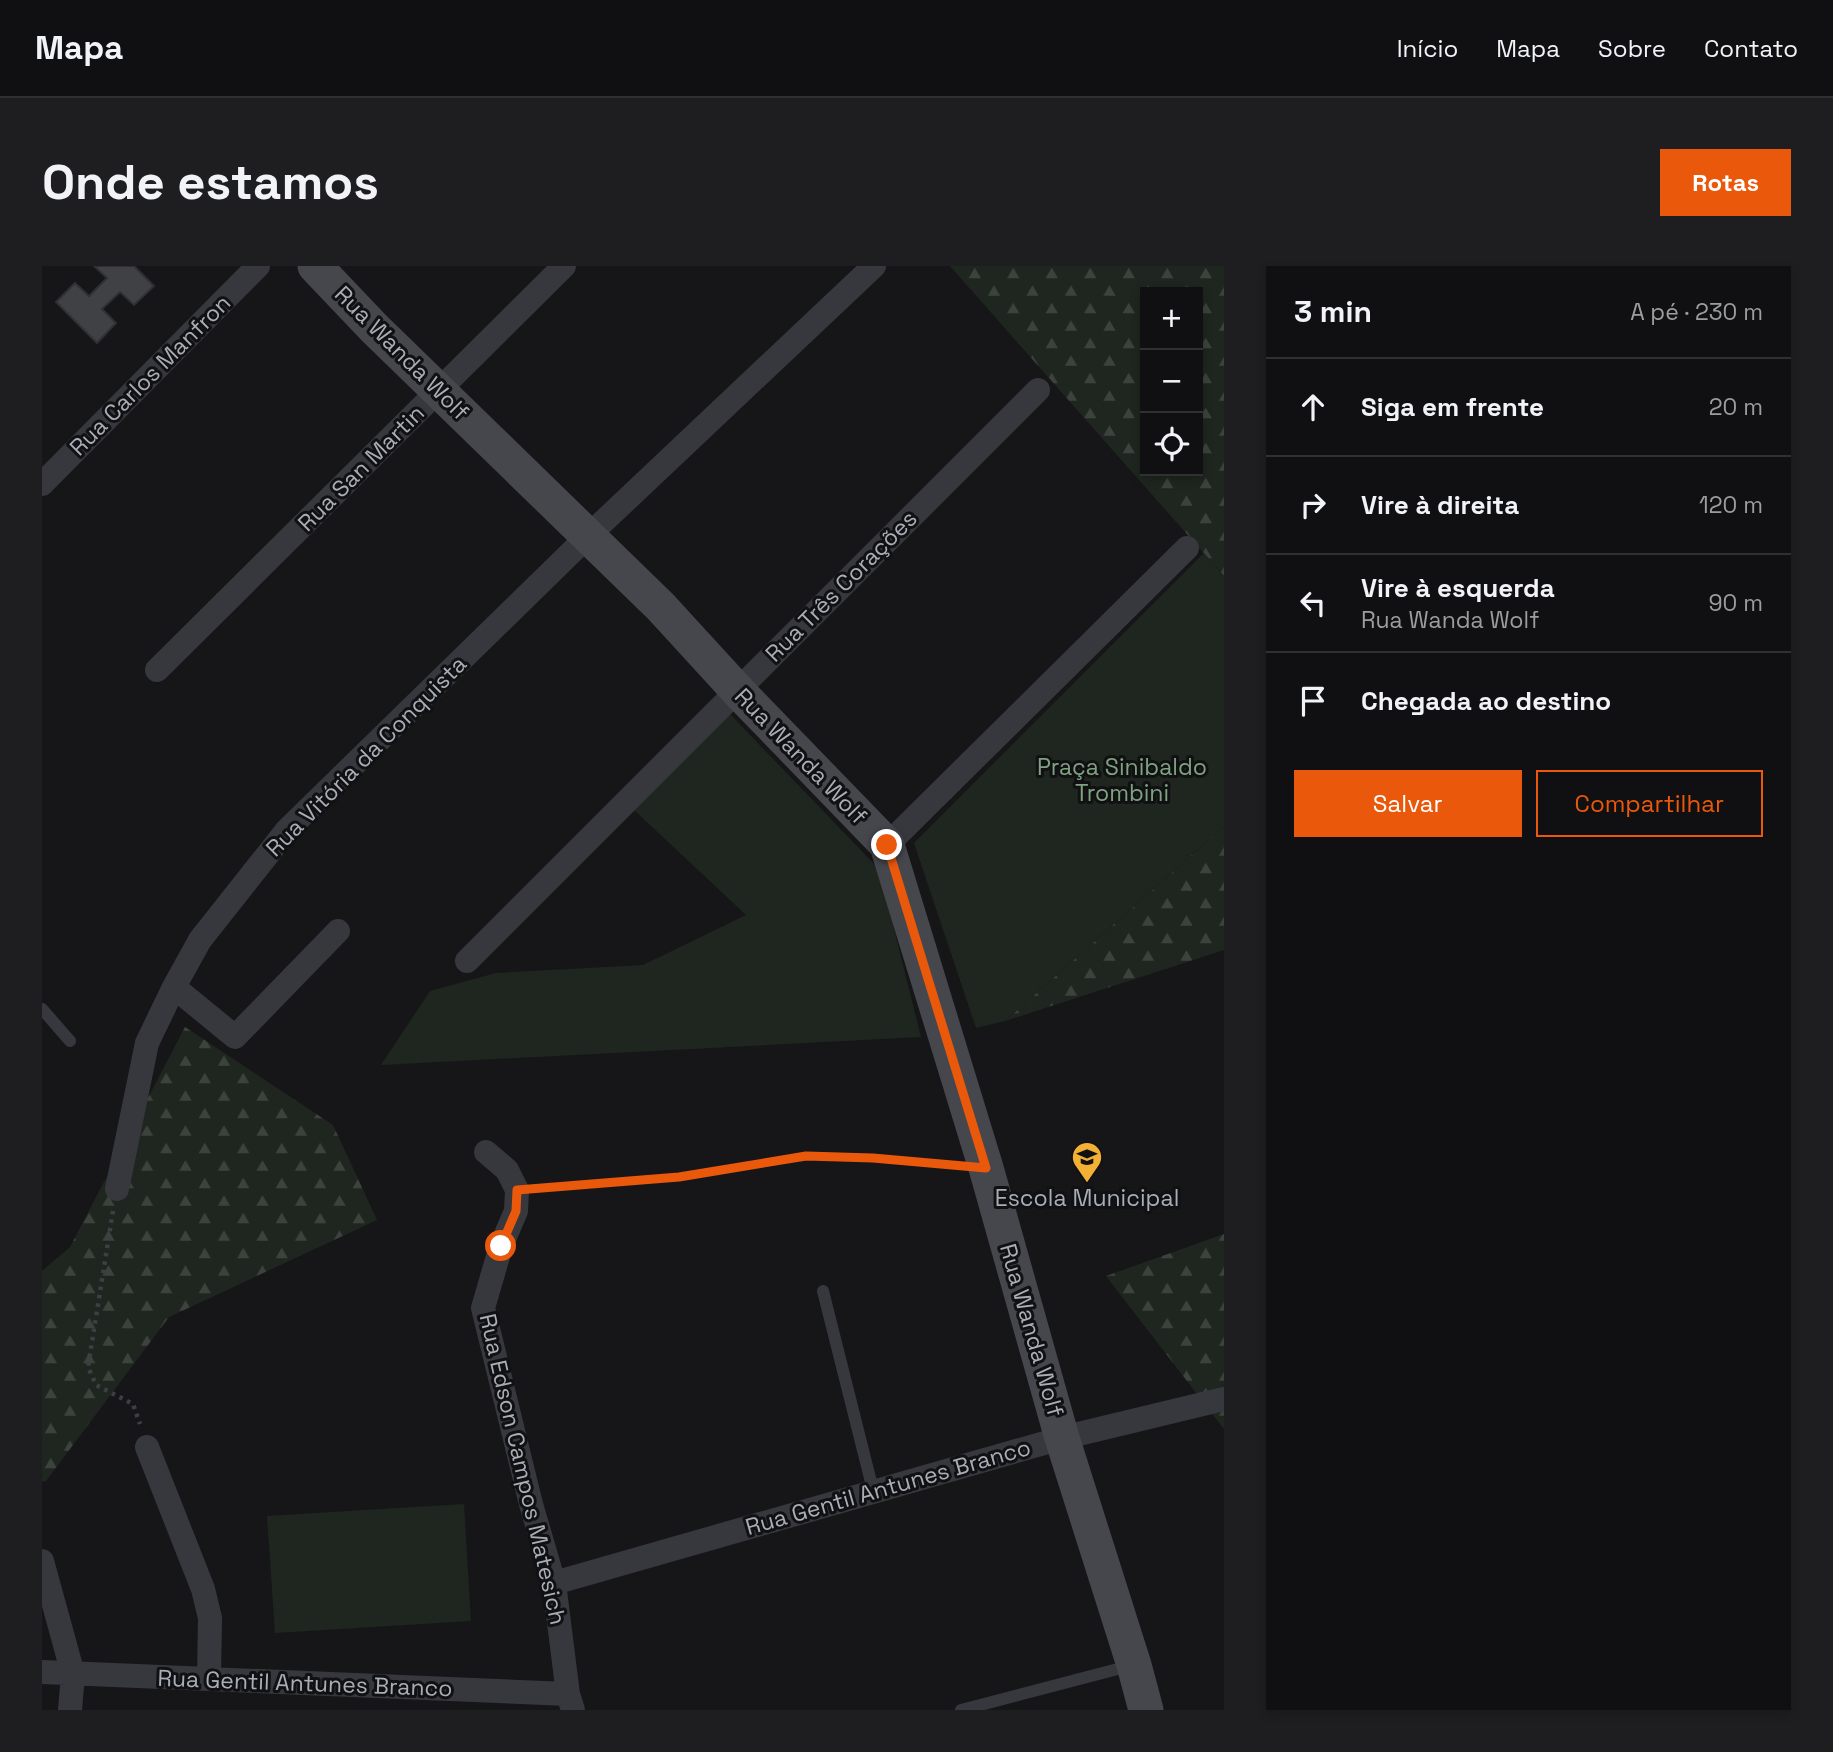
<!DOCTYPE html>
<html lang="pt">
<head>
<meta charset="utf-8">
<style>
	:root { --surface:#101012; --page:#1e1e20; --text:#f1f3f6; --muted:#9c9d9f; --line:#303032; --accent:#ea580c }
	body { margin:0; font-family:"Space Grotesk",sans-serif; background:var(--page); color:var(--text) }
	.controls { position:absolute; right:21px; top:21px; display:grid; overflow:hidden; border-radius:0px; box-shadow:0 4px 10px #0003 }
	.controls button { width:63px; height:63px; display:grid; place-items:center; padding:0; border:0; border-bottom:2px solid var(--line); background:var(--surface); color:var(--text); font:35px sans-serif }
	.stop { position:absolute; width:21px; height:21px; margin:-16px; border:5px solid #ea580c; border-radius:50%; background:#fff }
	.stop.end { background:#ea580c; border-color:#fff; box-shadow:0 2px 7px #0008 }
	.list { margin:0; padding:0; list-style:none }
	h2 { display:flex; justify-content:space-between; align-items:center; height:91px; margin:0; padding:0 28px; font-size:30px }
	h2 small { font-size:23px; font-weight:400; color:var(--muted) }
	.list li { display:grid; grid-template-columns:46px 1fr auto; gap:21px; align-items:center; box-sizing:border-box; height:98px; padding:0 28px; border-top:2px solid var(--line) }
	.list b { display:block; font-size:26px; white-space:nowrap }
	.list p { margin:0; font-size:23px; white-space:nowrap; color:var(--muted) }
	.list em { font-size:23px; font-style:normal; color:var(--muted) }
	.actions { display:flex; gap:14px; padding:21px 28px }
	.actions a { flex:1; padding:16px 0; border:2px solid var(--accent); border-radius:0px; text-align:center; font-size:24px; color:var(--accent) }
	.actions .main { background:var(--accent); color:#fff }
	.icon { flex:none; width:38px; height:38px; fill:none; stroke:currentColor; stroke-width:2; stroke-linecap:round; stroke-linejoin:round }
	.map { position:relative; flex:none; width:1182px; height:1444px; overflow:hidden; border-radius:0px }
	header { display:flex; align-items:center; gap:42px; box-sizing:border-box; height:98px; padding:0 35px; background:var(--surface); border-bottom:2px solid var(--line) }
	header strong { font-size:33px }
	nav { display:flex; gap:38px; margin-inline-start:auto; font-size:24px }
	.intro { display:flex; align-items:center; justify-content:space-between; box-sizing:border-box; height:168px; padding:0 42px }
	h1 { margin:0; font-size:49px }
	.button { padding:18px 32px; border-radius:0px; background:var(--accent); color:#fff; font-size:24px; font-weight:700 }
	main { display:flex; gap:42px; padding:0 42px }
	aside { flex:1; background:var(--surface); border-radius:0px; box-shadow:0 4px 10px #0003 }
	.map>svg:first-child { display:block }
	.forest { fill:url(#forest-firs); fill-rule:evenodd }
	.park { fill:#1e261f }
	.building { fill:#404145; stroke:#303034; stroke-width:2 }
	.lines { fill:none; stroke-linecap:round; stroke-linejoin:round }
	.path { stroke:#3d3f44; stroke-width:4.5; stroke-dasharray:3.5 5; stroke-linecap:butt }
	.lane { stroke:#37383d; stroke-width:12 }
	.street { stroke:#37383d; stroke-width:24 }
	.secondary { stroke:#45474d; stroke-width:35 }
	.route { stroke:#ea580c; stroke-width:9 }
	.labels { text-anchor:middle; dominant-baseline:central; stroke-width:6; stroke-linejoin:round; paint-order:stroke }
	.street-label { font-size:23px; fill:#a8adb8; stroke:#111113 }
	.park-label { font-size:23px; fill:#7fa381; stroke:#111113 }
	.poi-label { font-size:23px; fill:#a8adb8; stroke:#111113 }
</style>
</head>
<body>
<header>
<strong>Mapa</strong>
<nav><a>Início</a><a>Mapa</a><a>Sobre</a><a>Contato</a></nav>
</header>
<div class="intro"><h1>Onde estamos</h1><a class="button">Rotas</a></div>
<main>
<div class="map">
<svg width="1182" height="1444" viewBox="0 0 1182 1444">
	<defs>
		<pattern id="forest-firs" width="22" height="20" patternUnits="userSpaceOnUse" patternTransform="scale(1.75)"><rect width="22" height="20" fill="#1e261f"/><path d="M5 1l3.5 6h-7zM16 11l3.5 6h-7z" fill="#3c433d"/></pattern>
	</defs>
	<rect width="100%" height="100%" fill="#161618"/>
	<path class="forest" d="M908 0H1182V310ZM1103 26H1156V205H1103Z
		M1182 560V684L963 755Z
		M143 761 291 859 335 954 127 1051 4 1215 0 1216V1005L28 981Z
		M1182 968V1163L1064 1010Z"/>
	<path class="park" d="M1162 287 1182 310V560L963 755 934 762 872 577Z
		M687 447 837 603 879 771 339 799 388 725 454 707 601 699 704 649 592 544Z
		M422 1238 429 1355 233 1367 225 1250Z"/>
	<path class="building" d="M52 0H92L112 20 92 39 78 26 60 43 74 57 55 77 14 36 33 17 47 30 65 12Z"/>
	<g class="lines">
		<path class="path" d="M499 922 637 911 764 890 831 892 915 899
			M71 945 46 1101 54 1119 91 1138 98 1158"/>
		<path class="lane" d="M0 743 28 775
			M781 1025 831 1224
			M919 1444 1091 1399"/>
		<path class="street" d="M0 218 216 0
			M115 404 522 0
			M845 579 1145 282
			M425 695 996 124
			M132 721 193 771 296 665
			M444 886 465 904 475 924 474 945 459 980 441 1042 489 1238 512 1317 526 1428 531 1444
			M75 923 105 777 132 721 158 674 245 564 545 271 832 0
			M105 1181 161 1323 168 1352 167 1412
			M0 1295 31 1408 28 1444
			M512 1317 1020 1172 1182 1133
			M0 1406 526 1428"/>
		<path class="secondary" d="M273 0 332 62 619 341 695 424 845 579 944 902 1020 1172 1092 1399 1104 1444"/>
	</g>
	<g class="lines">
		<path class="route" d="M459 980 474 945 475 924 637 911 764 890 831 892 944 902 845 579"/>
	</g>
	<defs>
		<g id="school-pin" transform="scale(1.575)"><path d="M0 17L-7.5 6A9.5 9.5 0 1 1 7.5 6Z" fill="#f2b134" stroke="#111113"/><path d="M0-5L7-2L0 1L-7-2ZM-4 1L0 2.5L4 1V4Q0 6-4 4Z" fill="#111"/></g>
	</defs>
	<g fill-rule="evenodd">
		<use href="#school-pin" x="1045" y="891"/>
	</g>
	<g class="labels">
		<g class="street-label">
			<text transform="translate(360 87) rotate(45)">Rua Wanda Wolf</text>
			<text transform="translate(108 109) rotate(-45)">Rua Carlos Manfron</text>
			<text transform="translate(319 202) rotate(-45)">Rua San Martin</text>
			<text transform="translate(799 320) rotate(-45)">Rua Três Corações</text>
			<text transform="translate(324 490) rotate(-45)">Rua Vitória da Conquista</text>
			<text transform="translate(759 490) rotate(46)">Rua Wanda Wolf</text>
			<text transform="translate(990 1064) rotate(74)">Rua Wanda Wolf</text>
			<text transform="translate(481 1203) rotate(77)">Rua Edson Campos Matesich</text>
			<text transform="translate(846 1221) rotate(-16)">Rua Gentil Antunes Branco</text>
			<text transform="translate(263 1417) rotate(2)">Rua Gentil Antunes Branco</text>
		</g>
		<g class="park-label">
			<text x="1080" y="501">Praça Sinibaldo<tspan x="1080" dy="26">Trombini</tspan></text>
		</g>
		<g class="poi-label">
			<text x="1045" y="932">Escola Municipal</text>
		</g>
	</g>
</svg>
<div class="controls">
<button>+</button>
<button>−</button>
<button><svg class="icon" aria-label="locate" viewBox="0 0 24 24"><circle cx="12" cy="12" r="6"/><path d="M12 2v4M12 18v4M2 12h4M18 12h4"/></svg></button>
</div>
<div class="stop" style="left:459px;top:980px"></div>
<div class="stop end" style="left:845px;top:579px"></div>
</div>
<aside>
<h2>3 min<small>A pé · 230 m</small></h2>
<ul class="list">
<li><svg class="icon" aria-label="ahead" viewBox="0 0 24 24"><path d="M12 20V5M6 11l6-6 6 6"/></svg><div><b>Siga em frente</b></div><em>20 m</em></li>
<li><svg class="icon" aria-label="right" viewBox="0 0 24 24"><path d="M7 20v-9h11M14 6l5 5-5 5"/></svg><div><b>Vire à direita</b></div><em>120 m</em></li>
<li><svg class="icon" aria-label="left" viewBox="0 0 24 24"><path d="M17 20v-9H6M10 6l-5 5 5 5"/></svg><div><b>Vire à esquerda</b><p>Rua Wanda Wolf</p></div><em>90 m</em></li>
<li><svg class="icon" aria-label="arrive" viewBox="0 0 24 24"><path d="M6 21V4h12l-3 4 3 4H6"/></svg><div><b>Chegada ao destino</b></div></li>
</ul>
<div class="actions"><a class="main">Salvar</a><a>Compartilhar</a></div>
</aside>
</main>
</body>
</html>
